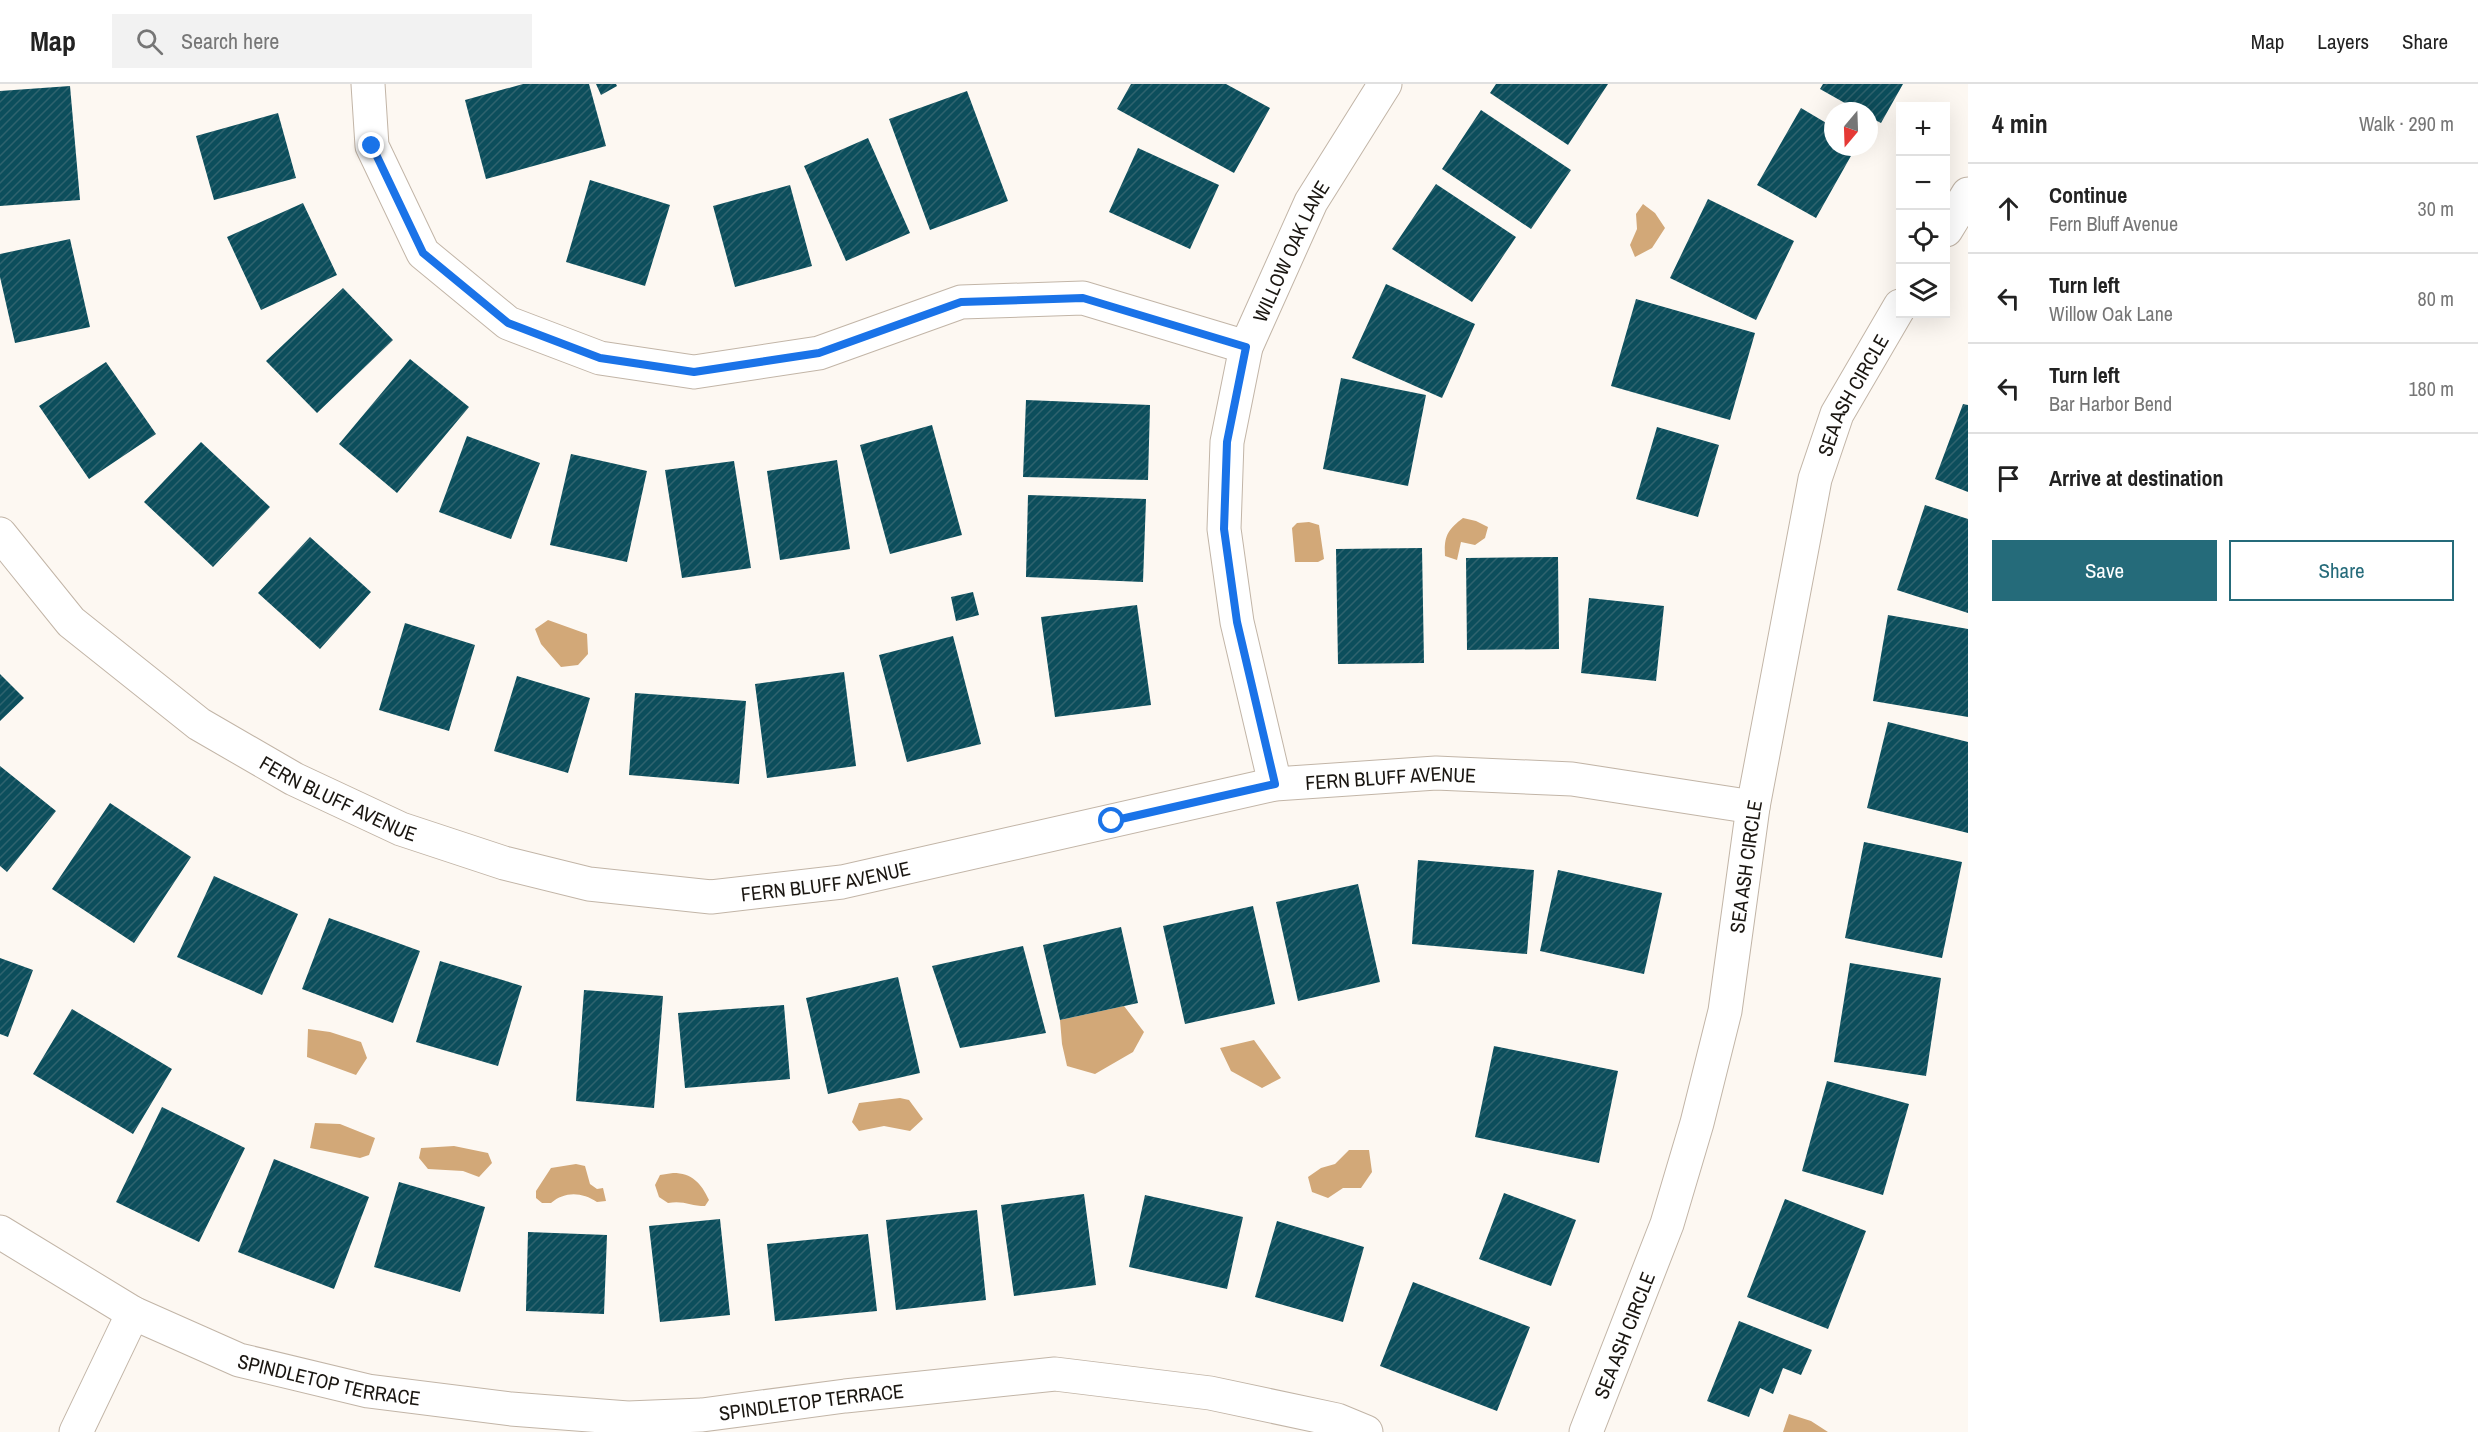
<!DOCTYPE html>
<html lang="en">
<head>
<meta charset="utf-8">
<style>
	:root { --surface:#fff; --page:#f2f2f2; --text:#222; --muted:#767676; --line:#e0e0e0; --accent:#256b7a }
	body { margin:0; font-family:"Archivo Narrow",sans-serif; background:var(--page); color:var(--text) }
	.controls { position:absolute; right:18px; top:18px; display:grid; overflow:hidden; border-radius:0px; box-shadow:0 6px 24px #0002 }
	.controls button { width:54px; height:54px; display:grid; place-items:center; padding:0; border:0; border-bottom:2px solid var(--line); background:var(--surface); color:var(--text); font:30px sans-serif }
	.compass { position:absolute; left:1824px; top:18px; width:54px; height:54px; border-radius:50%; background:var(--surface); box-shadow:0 6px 24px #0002; rotate:199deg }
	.stop { position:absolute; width:18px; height:18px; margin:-14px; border:4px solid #1a73e8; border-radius:50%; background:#fff }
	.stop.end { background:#1a73e8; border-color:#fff; box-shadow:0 2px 6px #0008 }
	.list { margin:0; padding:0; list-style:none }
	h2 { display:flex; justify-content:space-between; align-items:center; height:78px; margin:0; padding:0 24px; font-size:26px }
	h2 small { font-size:20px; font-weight:400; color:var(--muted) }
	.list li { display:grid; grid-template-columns:39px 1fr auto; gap:18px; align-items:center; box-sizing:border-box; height:90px; padding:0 24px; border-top:2px solid var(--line) }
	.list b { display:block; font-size:22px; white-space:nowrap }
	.list p { margin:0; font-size:20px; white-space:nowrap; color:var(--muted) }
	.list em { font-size:20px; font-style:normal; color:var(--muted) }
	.actions { display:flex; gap:12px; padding:18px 24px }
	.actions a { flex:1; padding:14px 0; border:2px solid var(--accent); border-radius:0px; text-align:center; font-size:21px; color:var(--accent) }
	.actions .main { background:var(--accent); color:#fff }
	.icon { flex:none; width:33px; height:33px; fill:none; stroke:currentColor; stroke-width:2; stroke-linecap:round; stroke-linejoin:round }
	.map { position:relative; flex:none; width:1968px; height:1348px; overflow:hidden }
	header { display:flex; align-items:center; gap:36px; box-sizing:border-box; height:84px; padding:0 30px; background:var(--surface); border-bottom:2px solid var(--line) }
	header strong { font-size:28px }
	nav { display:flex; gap:33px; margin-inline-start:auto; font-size:21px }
	.search { width:420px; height:54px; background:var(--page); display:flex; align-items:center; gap:15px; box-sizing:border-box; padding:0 21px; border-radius:0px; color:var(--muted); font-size:22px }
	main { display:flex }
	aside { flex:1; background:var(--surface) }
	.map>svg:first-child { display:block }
	.water { fill:#d2a878 }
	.building { fill:url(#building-hatch) }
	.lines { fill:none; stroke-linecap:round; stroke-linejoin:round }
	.minor-casing { stroke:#c2b5a7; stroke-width:35 }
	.minor { stroke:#fff; stroke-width:33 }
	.route { stroke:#1a73e8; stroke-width:8 }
	.labels { text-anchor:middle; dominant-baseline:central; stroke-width:6; stroke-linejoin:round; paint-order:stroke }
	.street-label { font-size:20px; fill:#1a1611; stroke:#fff }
</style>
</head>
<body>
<header>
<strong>Map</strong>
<div class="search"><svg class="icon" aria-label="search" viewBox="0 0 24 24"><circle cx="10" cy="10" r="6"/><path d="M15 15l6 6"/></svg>Search here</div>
<nav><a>Map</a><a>Layers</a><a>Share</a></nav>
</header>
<main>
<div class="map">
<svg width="1968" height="1348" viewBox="0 0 1968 1348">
	<defs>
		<pattern id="building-hatch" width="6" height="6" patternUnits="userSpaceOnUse" patternTransform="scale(1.5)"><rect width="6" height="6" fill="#0c4e5c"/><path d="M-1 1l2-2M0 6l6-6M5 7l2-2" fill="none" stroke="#2f636e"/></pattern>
	</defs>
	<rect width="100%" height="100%" fill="#fdf8f2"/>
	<path class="water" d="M1643 120 1655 129 1665 144 1652 164 1635 173 1630 161 1637 145 1636 130Z
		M1463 434 1476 437 1488 443 1485 454 1475 461 1461 458 1457 476 1445 472C1444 453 1447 446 1463 434Z
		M1309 438 1319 441 1324 475 1318 478H1295L1292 444 1297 439Z
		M548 536 587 550 588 570 578 581 561 583 541 560 535 545Z
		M1124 922 1144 948 1133 968 1095 990 1067 982 1062 960 1060 936Z
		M308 945 330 948 361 958 367 974 356 991 307 973Z
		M1254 956 1281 994 1262 1004 1231 987 1220 964Z
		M900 1014 909 1016 923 1035 910 1047 884 1042 859 1047 852 1038 859 1019Z
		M315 1039 340 1040 375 1054 369 1071 360 1074 310 1064Z
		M454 1062 488 1069 492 1079 479 1093 463 1087 428 1085 419 1074 421 1064Z
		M1349 1066H1369L1372 1088 1361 1104H1343L1328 1114 1312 1108 1308 1093 1321 1084 1335 1080Z
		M576 1080 585 1082 590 1100 597 1105 603 1104 606 1117 597 1118C582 1108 565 1107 551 1119H542L536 1114V1107L551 1084Z
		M673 1089C692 1089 701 1099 709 1116L705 1122C691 1122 683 1116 668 1119L659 1113 655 1101 660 1091Z
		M1789 1330 1811 1337 1828 1348H1783Z"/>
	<path class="building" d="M523 0H589L606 62 486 95 465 16Z
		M596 0H616L617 2 601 11Z
		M1131 0H1226L1270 24 1234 89 1117 25Z
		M1496 0H1608L1568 61 1490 9Z
		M1823 0H1903L1881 39 1869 33V27H1859L1820 5Z
		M70 2 80 116 0 122V7Z
		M967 7 1008 117 930 146 889 35Z
		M1801 24 1833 43V63H1856L1816 134 1757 101Z
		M1481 26 1571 86 1531 145 1442 85Z
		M278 29 296 94 214 116 196 52Z
		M868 54 910 149 846 177 804 82Z
		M1138 64 1219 101 1190 165 1109 128Z
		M590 96 670 121 645 202 566 178Z
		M1436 100 1516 153 1472 218 1392 165Z
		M790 101 812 182 735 203 713 122Z
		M1708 115 1794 157 1756 236 1670 194Z
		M303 119 337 191 261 226 227 153Z
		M70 155 90 243 15 259 0 193V170Z
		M1386 200 1475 240 1442 314 1352 274Z
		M343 204 393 256 317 329 266 277Z
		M1636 215 1755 249 1730 336 1611 302Z
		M410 275 469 323 397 409 339 360Z
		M106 278 156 350 89 395 39 322Z
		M1341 294 1426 311 1408 402 1323 385Z
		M1026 316 1150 321 1148 396 1023 393Z
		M1963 320 1968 321V408L1935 395Z
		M932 341 962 451 890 470 860 361Z
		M1657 343 1719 361 1698 433 1636 415Z
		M467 352 540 379 511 455 439 428Z
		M201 358 270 423 213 483 144 418Z
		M571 370 647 387 627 478 550 461Z
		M837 376 850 465 780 476 767 387Z
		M734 377 751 484 682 494 665 386Z
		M1028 411 1146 415 1143 498 1026 493Z
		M1925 421 1968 435V529L1897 506Z
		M310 453 371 508 320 565 258 509Z
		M1422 464 1424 579 1338 580 1336 465Z
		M1558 473 1559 565 1467 566 1466 474Z
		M973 508 979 531 956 537 951 513Z
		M1589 514 1664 522 1656 597 1581 589Z
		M1137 521 1151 621 1055 633 1041 533Z
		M1888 531 1968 545V633L1873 617Z
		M405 539 475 561 449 647 379 626Z
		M953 552 981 660 907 678 879 571Z
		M844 588 856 682 767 694 755 600Z
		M0 590 24 614 0 637Z
		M517 592 590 614 568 689 494 667Z
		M635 609 746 617 739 700 629 691Z
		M1888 638 1968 658V749L1867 724Z
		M0 682 56 727 7 788 0 782Z
		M110 719 191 773 134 859 52 805Z
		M1864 758 1962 778 1942 874 1845 854Z
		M1418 776 1534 786 1527 870 1412 860Z
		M1558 786 1662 809 1644 890 1540 867Z
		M214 792 298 830 262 911 177 873Z
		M1358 800 1380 898 1298 917 1276 818Z
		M1253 822 1275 920 1185 940 1163 842Z
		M329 834 420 867 393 939 302 905Z
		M1121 843 1138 919 1060 936 1043 861Z
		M1023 862 1046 949 960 964 932 882Z
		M0 874 33 886 8 953 0 950Z
		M440 877 522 902 498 982 416 958Z
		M1850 879 1941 894 1926 992 1834 978Z
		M898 893 920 989 828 1010 806 914Z
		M584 906 663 912 654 1024 576 1017Z
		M784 921 790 995 685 1004 678 929Z
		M72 925 172 985 133 1050 33 990Z
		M1494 962 1618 987 1599 1079 1475 1053Z
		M1827 997 1909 1020 1883 1111 1802 1087Z
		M162 1023 245 1064 199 1158 116 1118Z
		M274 1075 369 1113 334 1205 238 1168Z
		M399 1098 485 1123 460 1208 374 1183Z
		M1504 1109 1576 1136 1551 1202 1479 1175Z
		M1084 1110 1096 1201 1014 1212 1001 1121Z
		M1145 1111 1243 1133 1227 1205 1129 1183Z
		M1785 1115 1866 1147 1828 1245 1747 1213Z
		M977 1126 986 1216 896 1226 886 1136Z
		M720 1135 730 1231 660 1238 649 1142Z
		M1277 1137 1364 1163 1343 1238 1255 1213Z
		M528 1148 607 1151 604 1230 526 1227Z
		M868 1150 877 1227 775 1237 767 1160Z
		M1413 1198 1530 1243 1497 1327 1380 1282Z
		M1739 1237 1812 1266 1801 1291 1783 1284 1773 1310 1760 1304 1749 1333 1707 1317Z"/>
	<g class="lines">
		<g class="minor-casing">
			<g id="minor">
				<path d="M368 0 372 62 423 169 508 239 600 274 694 288 819 269 961 218 1083 214 1246 263"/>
				<path d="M1946 146 1968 110"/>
				<path id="s1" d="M0 450 71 538 199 640 294 695 401 745 504 779 589 800 711 813 842 798 1275 700 1436 689 1572 695 1753 723"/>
				<path id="s2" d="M1275 700 1237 538 1224 445 1227 358 1246 263 1311 118 1385 0"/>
				<path id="s3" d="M0 1148 133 1229 239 1276 368 1307 511 1325 628 1334 702 1331 845 1312 1055 1290 1210 1309 1337 1336 1366 1348"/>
				<path d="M76 1348 133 1229"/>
				<path id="s4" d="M1586 1348 1667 1140 1697 1039 1725 927 1753 723 1815 395 1837 330 1900 222"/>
			</g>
		</g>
		<use href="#minor" class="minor"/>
	</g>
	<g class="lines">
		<path class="route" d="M372 62 423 169 508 239 600 274 694 288 819 269 961 218 1083 214 1246 263 1227 358 1224 445 1237 538 1275 700 1112 737"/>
	</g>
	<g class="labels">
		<g class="street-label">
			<text stroke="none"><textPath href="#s2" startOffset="550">WILLOW OAK LANE</textPath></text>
			<text stroke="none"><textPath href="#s4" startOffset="1076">SEA ASH CIRCLE</textPath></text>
			<text stroke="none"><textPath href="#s1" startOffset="1515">FERN BLUFF AVENUE</textPath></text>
			<text stroke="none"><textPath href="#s1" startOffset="435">FERN BLUFF AVENUE</textPath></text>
			<text stroke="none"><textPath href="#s4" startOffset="590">SEA ASH CIRCLE</textPath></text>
			<text stroke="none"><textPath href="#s1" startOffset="939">FERN BLUFF AVENUE</textPath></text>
			<text stroke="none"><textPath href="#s4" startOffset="104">SEA ASH CIRCLE</textPath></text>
			<text stroke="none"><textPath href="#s3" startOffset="364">SPINDLETOP TERRACE</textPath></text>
			<text stroke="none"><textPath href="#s3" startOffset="850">SPINDLETOP TERRACE</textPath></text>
		</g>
	</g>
</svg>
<div class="controls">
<button>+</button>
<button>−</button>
<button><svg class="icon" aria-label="locate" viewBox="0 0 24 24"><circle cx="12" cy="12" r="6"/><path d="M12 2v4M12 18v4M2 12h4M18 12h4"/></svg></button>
<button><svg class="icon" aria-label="layers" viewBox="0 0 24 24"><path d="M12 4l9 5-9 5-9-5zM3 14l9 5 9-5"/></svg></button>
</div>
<svg class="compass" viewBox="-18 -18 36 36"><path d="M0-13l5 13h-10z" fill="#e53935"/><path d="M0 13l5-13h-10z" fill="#767676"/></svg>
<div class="stop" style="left:1112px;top:737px"></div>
<div class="stop end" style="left:372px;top:62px"></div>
</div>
<aside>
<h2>4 min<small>Walk · 290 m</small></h2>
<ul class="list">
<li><svg class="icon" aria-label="ahead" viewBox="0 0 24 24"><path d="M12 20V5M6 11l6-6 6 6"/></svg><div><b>Continue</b><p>Fern Bluff Avenue</p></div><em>30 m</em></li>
<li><svg class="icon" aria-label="left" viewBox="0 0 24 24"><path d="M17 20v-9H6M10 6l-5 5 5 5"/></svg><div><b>Turn left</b><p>Willow Oak Lane</p></div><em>80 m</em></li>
<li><svg class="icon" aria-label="left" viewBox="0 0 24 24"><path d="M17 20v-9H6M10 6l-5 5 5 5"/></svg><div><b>Turn left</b><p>Bar Harbor Bend</p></div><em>180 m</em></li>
<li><svg class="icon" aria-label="arrive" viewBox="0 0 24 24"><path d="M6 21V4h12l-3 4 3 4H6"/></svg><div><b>Arrive at destination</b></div></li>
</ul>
<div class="actions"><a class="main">Save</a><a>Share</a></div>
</aside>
</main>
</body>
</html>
